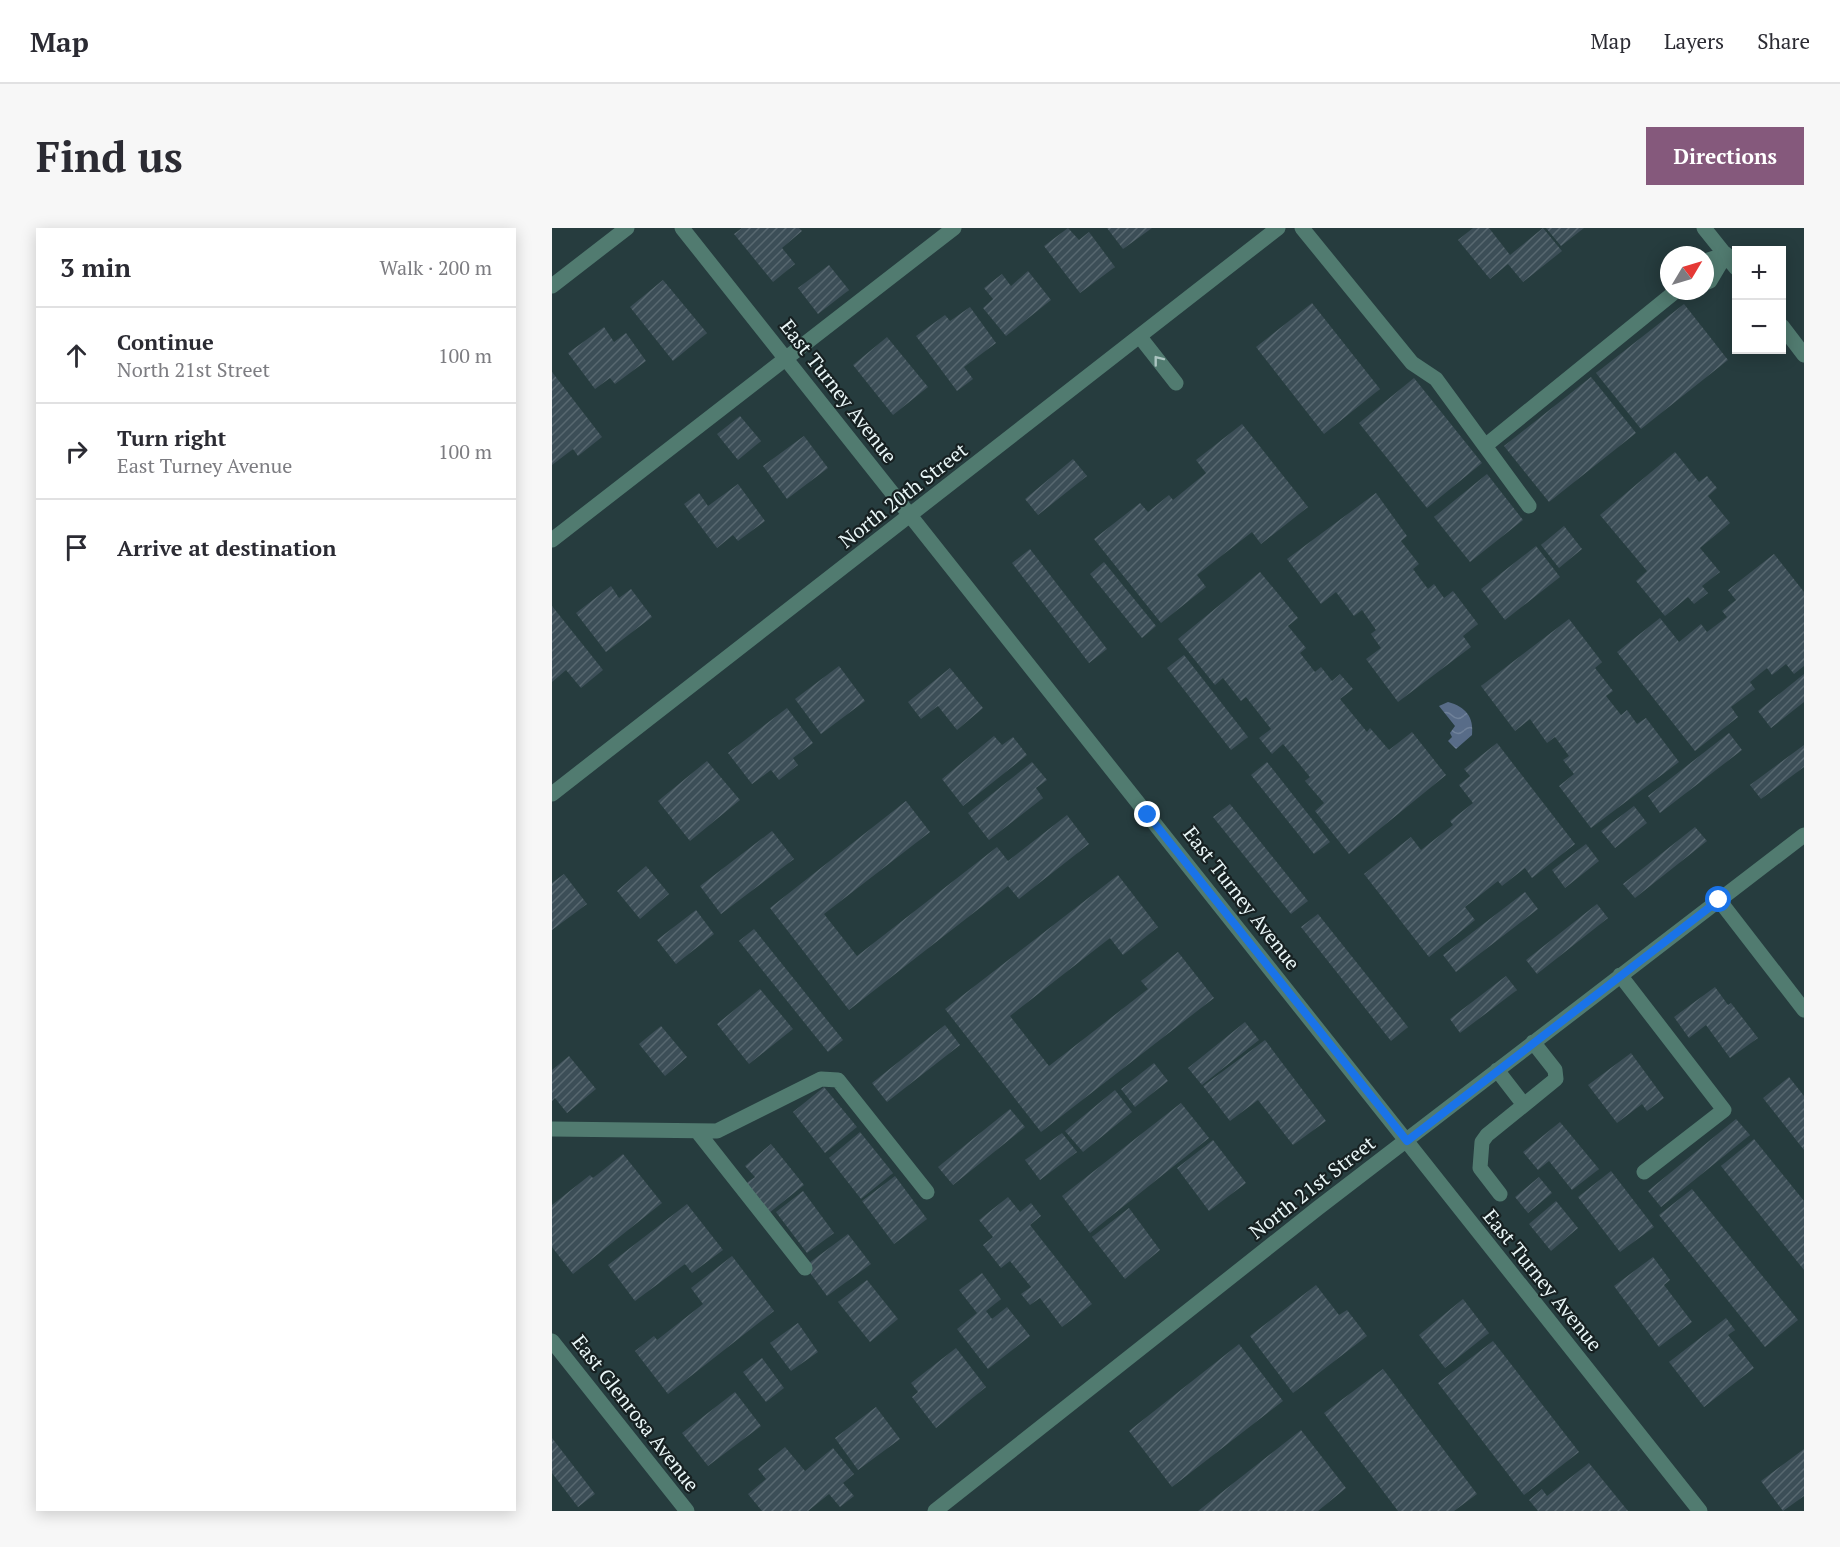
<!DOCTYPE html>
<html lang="en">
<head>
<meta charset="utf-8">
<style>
	:root { --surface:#fff; --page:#f7f7f7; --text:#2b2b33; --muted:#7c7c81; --line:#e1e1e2; --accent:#85597c }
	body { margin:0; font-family:"PT Serif",serif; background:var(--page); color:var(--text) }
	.controls { position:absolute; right:18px; top:18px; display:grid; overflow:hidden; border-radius:0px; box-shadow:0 3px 15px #0003 }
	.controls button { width:54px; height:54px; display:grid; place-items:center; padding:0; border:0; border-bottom:2px solid var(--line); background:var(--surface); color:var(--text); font:30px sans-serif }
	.compass { position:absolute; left:1108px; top:18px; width:54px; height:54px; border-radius:50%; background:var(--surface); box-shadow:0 3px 15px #0003; rotate:52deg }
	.stop { position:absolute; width:18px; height:18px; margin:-14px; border:4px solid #1a73e8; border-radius:50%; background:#fff }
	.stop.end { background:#1a73e8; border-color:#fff; box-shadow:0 2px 6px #0008 }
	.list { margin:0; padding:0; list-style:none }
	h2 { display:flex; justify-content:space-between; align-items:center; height:78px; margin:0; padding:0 24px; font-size:26px }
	h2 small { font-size:20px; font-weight:400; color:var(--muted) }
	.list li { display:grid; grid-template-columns:39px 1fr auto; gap:18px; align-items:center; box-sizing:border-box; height:96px; padding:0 24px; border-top:2px solid var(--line) }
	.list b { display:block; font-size:22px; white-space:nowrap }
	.list p { margin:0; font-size:20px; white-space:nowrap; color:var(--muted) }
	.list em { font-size:20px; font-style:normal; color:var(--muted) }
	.icon { flex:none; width:33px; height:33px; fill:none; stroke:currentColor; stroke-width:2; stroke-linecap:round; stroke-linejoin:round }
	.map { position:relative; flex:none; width:1252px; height:1283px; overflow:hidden; border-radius:0px }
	header { display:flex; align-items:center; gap:36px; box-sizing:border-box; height:84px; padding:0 30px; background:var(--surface); border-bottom:2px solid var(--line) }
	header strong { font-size:28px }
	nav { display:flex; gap:33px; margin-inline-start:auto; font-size:21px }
	.intro { display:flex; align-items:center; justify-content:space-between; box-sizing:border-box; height:144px; padding:0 36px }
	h1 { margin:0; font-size:42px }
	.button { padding:15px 27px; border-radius:0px; background:var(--accent); color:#fff; font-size:21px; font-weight:700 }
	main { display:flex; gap:36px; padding:0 36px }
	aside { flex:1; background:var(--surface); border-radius:0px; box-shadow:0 3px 15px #0003 }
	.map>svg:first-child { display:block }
	.water { fill:url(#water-waves) }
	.building { fill:url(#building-hatch) }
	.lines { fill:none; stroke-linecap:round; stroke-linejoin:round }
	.minor { stroke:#517b70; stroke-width:15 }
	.oneway { stroke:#acc5c1 }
	.route { stroke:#1a73e8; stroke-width:8 }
	.labels { text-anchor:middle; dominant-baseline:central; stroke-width:4.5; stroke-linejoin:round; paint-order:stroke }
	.street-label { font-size:20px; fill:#e9f6f7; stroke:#172122 }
</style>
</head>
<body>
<header>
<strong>Map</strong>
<nav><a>Map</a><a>Layers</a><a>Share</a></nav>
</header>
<div class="intro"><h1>Find us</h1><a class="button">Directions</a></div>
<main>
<aside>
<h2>3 min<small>Walk · 200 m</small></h2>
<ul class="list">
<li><svg class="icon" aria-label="ahead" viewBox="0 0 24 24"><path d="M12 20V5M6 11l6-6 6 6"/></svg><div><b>Continue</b><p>North 21st Street</p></div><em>100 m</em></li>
<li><svg class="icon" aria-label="right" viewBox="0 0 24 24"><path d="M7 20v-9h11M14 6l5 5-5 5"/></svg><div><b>Turn right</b><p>East Turney Avenue</p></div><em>100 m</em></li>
<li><svg class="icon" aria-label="arrive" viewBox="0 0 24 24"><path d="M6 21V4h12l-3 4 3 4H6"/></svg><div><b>Arrive at destination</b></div></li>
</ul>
</aside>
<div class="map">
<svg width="1252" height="1283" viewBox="0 0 1252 1283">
	<defs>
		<pattern id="water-waves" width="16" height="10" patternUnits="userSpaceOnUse" patternTransform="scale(1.5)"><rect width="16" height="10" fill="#586c88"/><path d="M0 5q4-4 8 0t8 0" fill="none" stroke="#70829a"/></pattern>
		<pattern id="building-hatch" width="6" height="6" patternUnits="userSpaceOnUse" patternTransform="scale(1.5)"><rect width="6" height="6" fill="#3c4e57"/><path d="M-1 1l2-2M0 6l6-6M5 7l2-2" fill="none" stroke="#586870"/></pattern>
	</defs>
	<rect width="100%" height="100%" fill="#263c3e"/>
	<path class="water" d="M896 474C914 479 922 489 920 507L904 521 896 513 900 509 898 505 903 498 887 478Z"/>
	<path class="building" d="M190 0H247L250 3 230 20 243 36 221 54 182 6Z
		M516 0 527 12 537 4 563 39 528 65 492 18Z
		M555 0H600L571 21Z
		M921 0H937L958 27 991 0 1010 23 971 54 956 36 938 51 906 12Z
		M994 0H1032L1009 18Z
		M277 37 297 62 266 86 246 60Z
		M476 43 499 72 454 108 431 80 441 71 432 60 450 46 459 58Z
		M111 52 155 105 121 133 78 79Z
		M760 75 828 161 772 206 704 119Z
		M1132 76 1176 132 1089 201 1044 145Z
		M418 79 444 115 412 139 421 151 405 163 364 108 393 87 398 93Z
		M52 99 62 114 74 105 94 133 63 156 58 150 43 161 16 125Z
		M335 109 376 159 341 187 301 137Z
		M0 144 50 209 26 228 21 221 0 237Z
		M1039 149 1084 205 997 274 952 218Z
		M862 150 930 235 875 280 807 195Z
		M188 188 209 213 186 232 165 206Z
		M690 196 756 279 709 316 700 304 645 347 654 359 609 395 542 311 588 275 596 284 617 267 621 272 654 245 644 232Z
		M252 208 276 240 235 271 211 238Z
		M1123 224 1147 254 1155 248 1165 260 1156 268 1178 295 1148 320 1168 344 1150 358 1156 365 1142 376 1136 369 1113 388 1084 353 1095 343 1048 287Z
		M521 231 535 248 486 287 473 271Z
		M935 246 971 292 918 334 882 289Z
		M186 256 213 293 186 313 181 307 165 320 132 276 147 265 156 278Z
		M824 265 855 308 849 313 867 336 861 341 876 361 882 356 892 370 901 363 926 396 911 408 919 419 846 474 814 431 829 420 819 406 824 402 810 382 802 388 784 364 769 376 735 331Z
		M1012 298 1030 321 1007 340 989 317Z
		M984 318 1008 349 953 392 929 361Z
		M478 321 555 421 537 435 460 335Z
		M1222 326 1252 364V438L1242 446 1234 436 1220 447 1215 440 1198 454 1203 461 1179 479 1186 489 1143 523 1065 424 1108 390 1127 414 1149 396 1155 404 1175 389 1170 383 1184 372 1176 362Z
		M552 334 604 398 590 410 538 346Z
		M708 344 746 390 736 398 754 420 748 425 763 444 769 439 780 453 788 446 801 461 788 471 815 504 818 500 837 522 860 504 894 547 797 626 763 583 772 575 753 553 758 549 731 516 720 526 707 510 719 501 694 469 689 473 671 450 663 457 626 411Z
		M59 358 67 370 79 361 100 389 54 424 24 385Z
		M0 378 51 442 29 460 14 442 0 454Z
		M1017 391 1050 434 1043 440 1061 463 1054 468 1069 487 1075 482 1085 496 1094 490 1127 534 1039 600 1007 558 1022 546 1011 532 1017 528 1003 509 995 515 978 491 963 503 929 458Z
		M632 427 696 509 679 522 615 440Z
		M287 438 313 473 269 506 243 471Z
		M398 440 431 480 405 502 386 478 369 491 356 474Z
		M1252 446V474L1219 500 1206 483Z
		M235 480 261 515 241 530 246 537 227 552 219 542 200 556 176 525Z
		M1177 505 1190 522 1108 585 1096 568Z
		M442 508 450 517 461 509 475 527 411 578 390 551Z
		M945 515 1023 616 980 650 973 640 950 658 946 653 913 679 923 692 877 729 812 646 859 609 869 622 901 597 898 593 921 575 907 557 918 548 912 541Z
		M1252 517V539L1209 571 1198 557Z
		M155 533 188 572 138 613 106 573Z
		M480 534 495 552 484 560 491 570 437 612 416 585Z
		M715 534 778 614 762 626 699 547Z
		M354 573 378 604 272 686 305 728 445 619 456 633 515 587 537 616 467 671 456 658 297 782 218 680Z
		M678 576 756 673 739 686 661 589Z
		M1082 578 1095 595 1063 620 1049 603Z
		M1143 599 1155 613 1083 670 1071 656Z
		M220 603 242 631 169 686 148 658Z
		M1034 616 1047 633 1013 660 1000 642Z
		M94 638 117 666 88 691 65 663Z
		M12 646 35 676 0 702V655Z
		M566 647 606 699 571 727 558 710 458 788 497 838 596 761 589 753 626 724 662 770 489 904 393 781Z
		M973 664 986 681 904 744 891 727Z
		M1045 676 1056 690 985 746 974 732Z
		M144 682 162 706 124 736 105 712Z
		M766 686 856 799 839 813 749 699Z
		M202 701 291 812 276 824 187 713Z
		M954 748 965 762 908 805 898 791Z
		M1163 759 1176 777 1179 775 1206 810 1178 830 1154 797 1137 810 1122 789Z
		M208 761 241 801 197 836 165 796Z
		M693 794 707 812 650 857 636 840Z
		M393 797 408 817 335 874 320 855Z
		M109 798 135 829 113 848 87 816Z
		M713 812 774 893 741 917 706 872 678 893 651 858Z
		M1079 825 1112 870 1095 883 1090 876 1065 895 1036 857Z
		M17 828 44 861 15 885 3 870 0 873V842Z
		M602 835 616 853 583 879 569 861Z
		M1237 849 1252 868V922L1211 870Z
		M272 859 305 899 273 925 241 884Z
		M563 862 580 884 531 924 513 903Z
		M629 875 657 910 538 1005 510 968Z
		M458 881 473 899 401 957 386 939Z
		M1184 891 1198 907 1109 979 1096 963Z
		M1008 894 1047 941 1020 962 997 933 986 942 971 924Z
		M308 904 341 945 309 971 277 930Z
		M510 905 525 924 488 952 473 932Z
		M1202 911 1252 973V1042L1169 938Z
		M661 912 694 955 657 983 625 940Z
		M219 916 252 957 217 985 193 956 203 949 193 938Z
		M71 926 110 975 21 1046 0 1019V977L38 947 41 950Z
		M1059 943 1102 999 1068 1024 1026 969Z
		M343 948 375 991 342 1016 310 973Z
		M987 949 1000 965 976 985 963 969Z
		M1140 961 1246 1092 1213 1119 1107 987Z
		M251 963 282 1005 255 1025 224 984Z
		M456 969 468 984 479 975 489 988 478 997 540 1076 510 1099 488 1070 478 1077 469 1066 479 1059 458 1033 449 1040 431 1017 441 1009 427 992Z
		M1004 973 1026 1000 999 1023 977 996Z
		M135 976 171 1022 140 1045 133 1036 83 1073 56 1037Z
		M577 980 608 1022 573 1051 540 1009Z
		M296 1006 319 1036 275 1068 253 1038Z
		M180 1028 222 1083 116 1166 83 1123 102 1108 105 1112 151 1076 139 1060Z
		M1101 1029 1118 1052 1112 1057 1140 1094 1107 1119 1062 1058Z
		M430 1045 449 1071 434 1083 440 1091 455 1079 478 1108 436 1141 405 1101 425 1085 407 1062Z
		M315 1052 346 1091 318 1114 286 1074Z
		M764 1057 787 1087 795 1082 815 1108 741 1165 698 1108Z
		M911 1071 937 1105 893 1140 867 1107Z
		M1174 1090 1183 1102 1176 1107 1202 1140 1152 1179 1117 1134Z
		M246 1095 266 1124 239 1143 218 1115Z
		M941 1113 1027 1224 972 1267 886 1155Z
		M687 1116 731 1173 620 1259 577 1203Z
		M404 1120 434 1159 384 1200 360 1169 366 1164 359 1155Z
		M210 1130 232 1160 214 1174 191 1144Z
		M831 1141 925 1266 902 1283H846L772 1185Z
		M183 1164 209 1198 156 1238 130 1205Z
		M324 1179 348 1211 306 1242 283 1210Z
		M749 1202 794 1260 766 1283H646Z
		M0 1210 43 1266 26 1279 0 1245Z
		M233 1219 253 1243 281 1220 302 1246 291 1255 302 1268 288 1279 277 1266 256 1283H210L196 1266 214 1251 206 1241Z
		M1252 1221V1268L1231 1283 1209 1253Z
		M1037 1235 1076 1283H986L977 1272 990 1261 995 1268Z"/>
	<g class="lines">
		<path class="minor" d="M130 0 1148 1283
			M750 0 860 135 884 151 933 218 1124 63
			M1152 0 1184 40
			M1153 33 1174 26
			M1153 55 1158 53 1174 26
			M0 58 75 0
			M1230 98 1252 127
			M588 109 624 155
			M933 218 977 278
			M0 312 402 0
			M0 566 726 0
			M1167 672 1252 782
			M1068 747 1172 882 1092 944
			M945 842 972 877
			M0 901 165 903 269 851 286 852 375 964
			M145 903 253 1040
			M948 966 928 940 930 914 935 907 1004 851 1003 842 981 814
			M0 1113 135 1283
			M383 1283 766 980 1252 607"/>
	</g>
	<defs><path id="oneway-chevron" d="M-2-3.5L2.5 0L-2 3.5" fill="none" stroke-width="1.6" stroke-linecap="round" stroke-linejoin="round" transform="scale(1.5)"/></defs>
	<use class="oneway" href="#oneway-chevron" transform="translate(606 132) rotate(-128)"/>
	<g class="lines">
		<path class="route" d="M596 587 855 913 1167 672"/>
	</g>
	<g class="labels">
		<g class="street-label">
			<text transform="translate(287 163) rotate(52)">East Turney Avenue</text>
			<text transform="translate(351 267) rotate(-38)">North 20th Street</text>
			<text transform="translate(690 670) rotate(52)">East Turney Avenue</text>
			<text transform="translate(760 959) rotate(-38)">North 21st Street</text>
			<text transform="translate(991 1052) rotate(51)">East Turney Avenue</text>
			<text transform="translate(84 1185) rotate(52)">East Glenrosa Avenue</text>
		</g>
	</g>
</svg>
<div class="controls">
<button>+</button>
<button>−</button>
</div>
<svg class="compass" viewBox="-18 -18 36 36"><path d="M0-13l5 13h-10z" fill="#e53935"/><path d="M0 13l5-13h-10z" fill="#7c7c81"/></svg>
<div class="stop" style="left:1167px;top:672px"></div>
<div class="stop end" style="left:596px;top:587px"></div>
</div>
</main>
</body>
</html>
